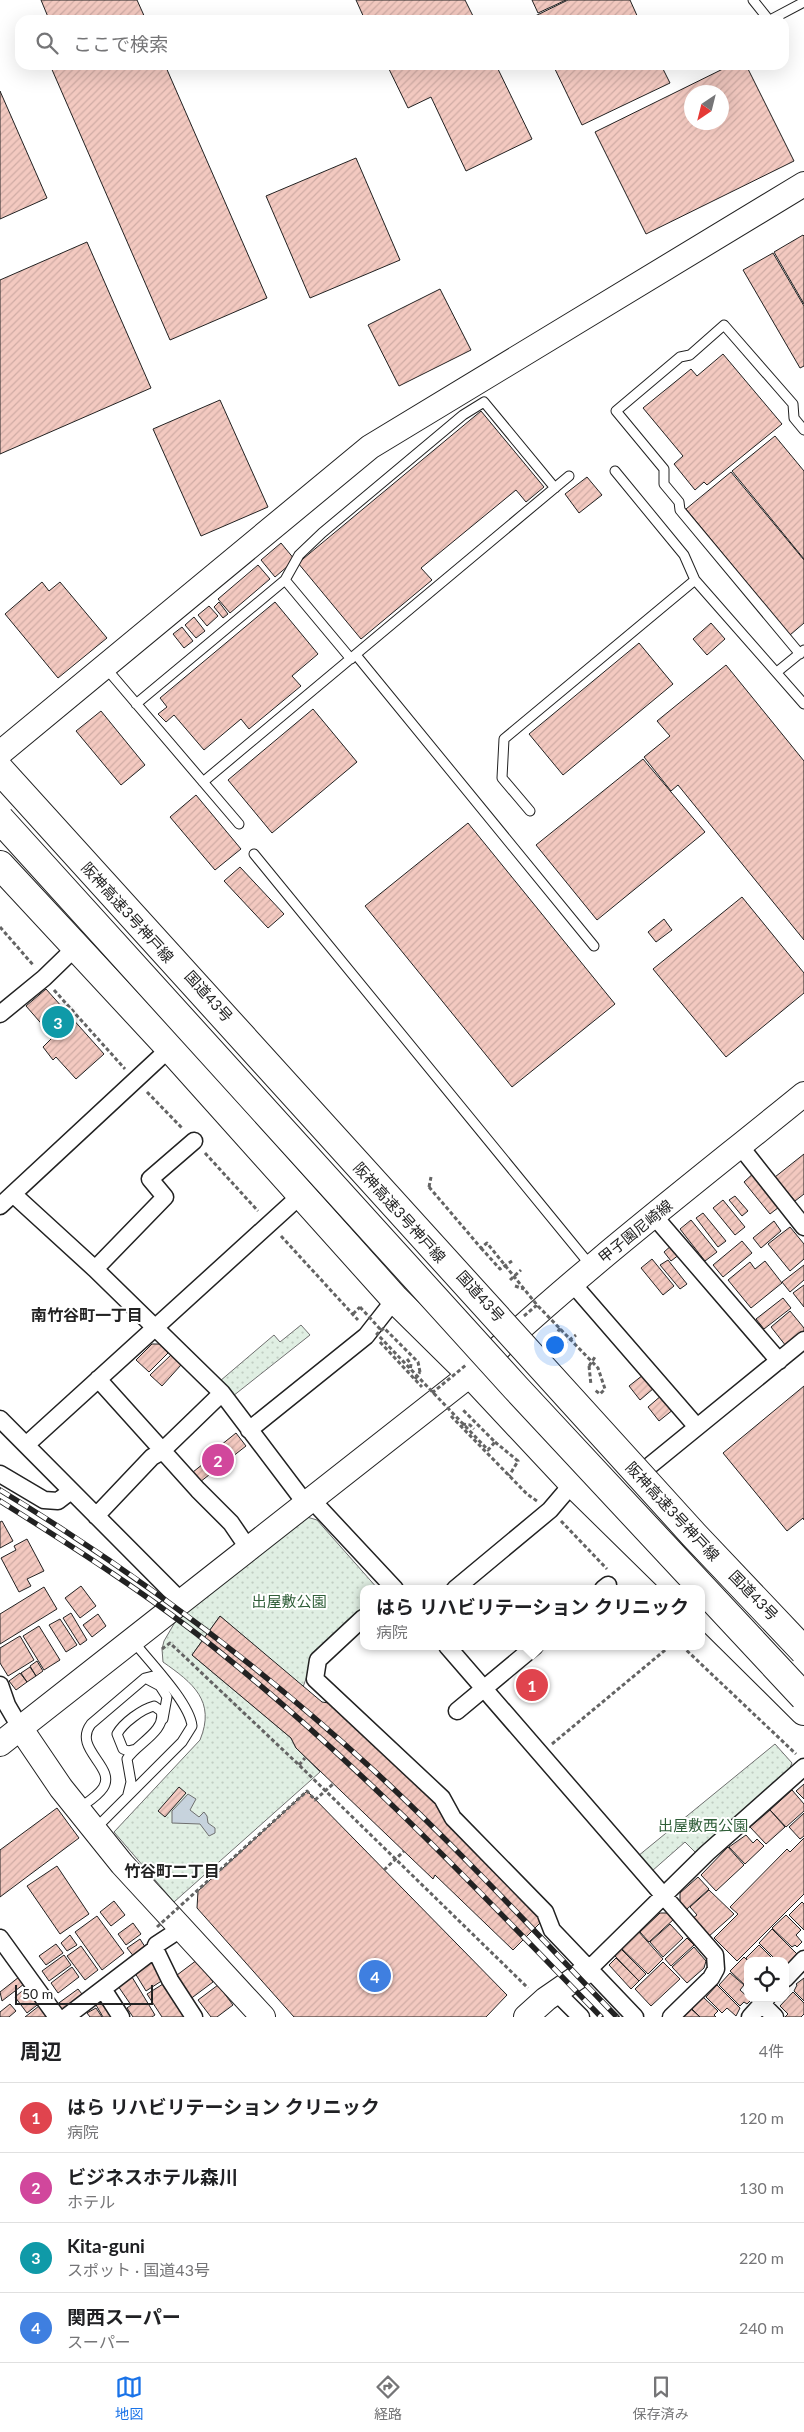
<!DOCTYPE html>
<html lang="ja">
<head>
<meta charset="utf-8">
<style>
	:root { --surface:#fff; --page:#f6f6f6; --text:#202124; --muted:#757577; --line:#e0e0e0; --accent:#1a73e8 }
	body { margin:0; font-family:Lato,"Noto Sans JP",sans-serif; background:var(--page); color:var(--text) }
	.controls { position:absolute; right:15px; bottom:15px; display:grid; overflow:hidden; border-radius:10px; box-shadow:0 5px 20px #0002 }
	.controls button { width:45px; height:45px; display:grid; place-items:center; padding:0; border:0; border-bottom:1px solid var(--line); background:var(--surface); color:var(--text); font:25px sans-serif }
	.compass { position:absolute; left:684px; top:85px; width:45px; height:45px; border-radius:50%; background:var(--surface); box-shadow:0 5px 20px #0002; rotate:215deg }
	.scale { position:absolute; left:15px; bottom:12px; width:138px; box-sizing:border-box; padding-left:5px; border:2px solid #222; border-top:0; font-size:14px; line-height:18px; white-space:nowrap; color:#222; -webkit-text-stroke:4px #fff; paint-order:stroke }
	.you { position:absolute; left:554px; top:1344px; width:18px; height:18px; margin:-12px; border:4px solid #fff; border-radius:50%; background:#1a73e8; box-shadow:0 0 0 8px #1a73e833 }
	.badge { display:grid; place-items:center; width:32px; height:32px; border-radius:50%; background:var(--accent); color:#fff; font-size:16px; font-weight:700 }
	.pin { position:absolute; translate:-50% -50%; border:2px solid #fff; box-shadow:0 1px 5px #0006 }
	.popup { position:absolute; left:360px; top:1585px; width:345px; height:65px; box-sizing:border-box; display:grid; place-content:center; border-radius:10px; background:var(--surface); filter:drop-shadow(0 1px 4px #0005); font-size:16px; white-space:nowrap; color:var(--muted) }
	.popup b { font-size:19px; color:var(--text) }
	.popup::after { content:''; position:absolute; left:50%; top:100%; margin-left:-10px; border:10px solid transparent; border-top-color:var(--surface) }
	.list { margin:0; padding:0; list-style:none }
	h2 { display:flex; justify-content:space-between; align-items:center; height:65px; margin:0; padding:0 20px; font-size:21px }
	h2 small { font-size:16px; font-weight:400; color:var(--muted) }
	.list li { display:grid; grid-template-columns:32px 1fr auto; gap:15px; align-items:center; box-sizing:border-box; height:70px; padding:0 20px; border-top:1px solid var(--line) }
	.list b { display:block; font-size:19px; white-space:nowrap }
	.list p { margin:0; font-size:16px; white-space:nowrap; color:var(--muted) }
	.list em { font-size:16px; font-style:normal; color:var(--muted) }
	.icon { flex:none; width:28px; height:28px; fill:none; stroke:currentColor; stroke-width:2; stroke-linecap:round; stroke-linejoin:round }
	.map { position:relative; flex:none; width:804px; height:2017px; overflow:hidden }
	.search { position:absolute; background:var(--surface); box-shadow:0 5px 20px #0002; left:15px; right:15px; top:15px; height:55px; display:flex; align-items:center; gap:12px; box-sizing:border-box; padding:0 18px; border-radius:15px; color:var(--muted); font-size:19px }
	.sheet { height:345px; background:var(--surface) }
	nav { display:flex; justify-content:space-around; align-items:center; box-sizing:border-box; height:70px; border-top:1px solid var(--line); background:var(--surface); font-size:14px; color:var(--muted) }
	nav a { display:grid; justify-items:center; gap:2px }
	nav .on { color:var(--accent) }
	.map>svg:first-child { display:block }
	.park { fill:url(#park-dots); stroke:#6f6f6f }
	.water { fill:#c7d3dd; stroke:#6f6f6f }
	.building { fill:url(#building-hatch); stroke:#222; fill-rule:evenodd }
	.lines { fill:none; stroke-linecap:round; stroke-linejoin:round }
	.lane-casing { stroke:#222; stroke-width:11 }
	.street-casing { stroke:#222; stroke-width:19 }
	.secondary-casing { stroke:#222; stroke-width:26 }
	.highway-casing { stroke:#222; stroke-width:30 }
	.path { stroke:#646464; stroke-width:3; stroke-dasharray:4 2.5; stroke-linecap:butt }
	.lane { stroke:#fff; stroke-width:9 }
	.street { stroke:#fff; stroke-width:16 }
	.secondary { stroke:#fff; stroke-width:24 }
	.highway { stroke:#fff; stroke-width:28 }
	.rail-casing { stroke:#222; stroke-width:5.5 }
	.rail { stroke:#fff; stroke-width:4; stroke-dasharray:11; stroke-linecap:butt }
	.highway-bridge-casing { stroke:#222; stroke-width:30; stroke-linecap:butt }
	.path-bridge { stroke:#646464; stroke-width:3; stroke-dasharray:4 2.5; stroke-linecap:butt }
	.highway-bridge { stroke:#fff; stroke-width:28 }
	.labels { text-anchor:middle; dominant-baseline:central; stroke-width:4; stroke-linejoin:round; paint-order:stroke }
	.street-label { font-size:15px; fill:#222; stroke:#fff }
	.park-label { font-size:15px; fill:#2f5e38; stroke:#fff }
	.neighbourhood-label { font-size:16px; font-weight:bold; fill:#222; stroke:#fff }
</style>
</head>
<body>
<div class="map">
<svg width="804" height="2017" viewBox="0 0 804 2017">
	<defs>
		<pattern id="park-dots" width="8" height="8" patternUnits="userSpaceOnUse" patternTransform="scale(1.25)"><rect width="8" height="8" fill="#e0efe3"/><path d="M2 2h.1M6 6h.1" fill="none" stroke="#c0cdc2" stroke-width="1.8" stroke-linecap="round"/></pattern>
		<pattern id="building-hatch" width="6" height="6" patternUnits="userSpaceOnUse" patternTransform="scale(1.25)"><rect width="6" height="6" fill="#f3c9c0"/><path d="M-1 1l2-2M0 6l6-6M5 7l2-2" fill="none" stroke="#d0aca5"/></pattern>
	</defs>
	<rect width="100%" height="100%" fill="#fff"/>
	<path class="park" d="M301 1325 310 1335 233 1396 220 1381 274 1335 280 1342Z
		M307 1517 317 1520 378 1589H363V1610L315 1655 303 1687 220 1616 192 1655 291 1738 296 1748 320 1772 174 1902 114 1832 200 1740C216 1701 193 1683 163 1662L162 1649 164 1641 178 1617Z
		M775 1744 792 1763 789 1770 696 1853 685 1842 652 1871 638 1856Z"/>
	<path class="water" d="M188 1794 196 1799 190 1810 199 1817 204 1812 207 1816 208 1823 215 1828V1833L209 1836 200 1824 172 1823V1811Z"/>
	<path class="building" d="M41 0H137L146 20H45L48 17Z
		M356 0H465L475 20H365Z
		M532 0H566L538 13Z
		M568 0H630L639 20H532L531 18Z
		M50 65H165L267 298 170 340Z
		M387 65H496L532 139 466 171 431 97 408 108Z
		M553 65H661L670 83 582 125Z
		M731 65H746L794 161 646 234 595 132ZM692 92H722V122H692Z
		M0 91 47 198 0 219Z
		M356 158 400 260 310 298 266 196Z
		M803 235 804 236V304L774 252Z
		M87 242 151 388 0 454V280Z
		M773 253 804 306V366L800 368 743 270Z
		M440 289 471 350 399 386 368 325Z
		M723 354 782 424 707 485 704 482 695 490 674 464 683 456 643 408 691 369 697 376Z
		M220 400 268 507 201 536 153 429Z
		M481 411 544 487 526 502 516 490 421 568 432 580 361 639 298 563Z
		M775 436 804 471V559L732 471Z
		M731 472 804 560V623L790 635 686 509Z
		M587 477 602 495 579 513 565 494Z
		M281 543 295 560 275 577 261 560Z
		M258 565 270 579 230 613 218 599Z
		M42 582 49 591 60 582 107 638 58 678 5 614Z
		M219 602 228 614 223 618 214 607Z
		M275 602 318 654 292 676 301 686 249 729 241 719 204 750 174 715 166 722 158 714 167 707 160 698Z
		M209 606 218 616 207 626 198 615Z
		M194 617 205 631 196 638 185 625Z
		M711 623 725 639 707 655 693 639Z
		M182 627 193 641 184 648 173 634Z
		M639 643 673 684 563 775 529 734Z
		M726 665 804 761V940L678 785 671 791 644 757 670 736 657 721Z
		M313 709 357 762 272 833 228 780Z
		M101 711 145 765 121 785 76 731Z
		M643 759 705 832 597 920 536 845Z
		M196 795 241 849 215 870 170 817Z
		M468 823 615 1004 512 1087 365 906Z
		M240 867 284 914 268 928 224 881Z
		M742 897 804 973V993L726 1057 653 969Z
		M664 919 672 930 656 942 648 932Z
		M46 989 104 1054 76 1079 56 1057 53 1060 43 1047 53 1037 26 1006Z
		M804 1154V1194L795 1201 775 1177Z
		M756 1171 783 1204 770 1214 744 1182Z
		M735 1196 748 1211 742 1216 729 1200Z
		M723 1200 745 1227 735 1235 713 1208Z
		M703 1213 726 1241 718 1247 696 1218Z
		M691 1220 717 1252 705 1261 680 1229Z
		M774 1221 781 1231 761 1248 753 1238Z
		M790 1227 804 1244V1259L790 1271 768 1244Z
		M742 1241 752 1253 723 1277 713 1265Z
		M672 1245 680 1254 671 1261 664 1252Z
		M652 1259 674 1286 663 1295 641 1268Z
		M668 1260 687 1284 680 1289 660 1265Z
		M765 1261 782 1283 751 1308 728 1280 750 1262 755 1269Z
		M804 1265V1280L790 1292 782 1282Z
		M804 1285V1307L793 1293Z
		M783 1298 791 1308 764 1329 756 1319Z
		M790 1311 804 1328V1332L786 1346 771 1327Z
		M152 1344H159L168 1353 149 1372 136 1360Z
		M171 1355 181 1365 162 1386 150 1375Z
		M643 1375 654 1388 640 1400 629 1386Z
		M804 1386V1520L803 1518 787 1531 723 1453Z
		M662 1395 674 1409 659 1421 648 1407Z
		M236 1433 246 1446 200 1482 193 1472 223 1448 221 1445Z
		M2 1521 13 1541 0 1548V1522Z
		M27 1539 44 1571 27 1579 31 1586 19 1592 1 1558 16 1550 14 1546Z
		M81 1586 96 1606 80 1618 65 1598Z
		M44 1587 57 1609 0 1644V1614Z
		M71 1613 87 1640 80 1645 63 1618Z
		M98 1614 106 1626 92 1637 83 1625Z
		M220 1616 322 1702 335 1704 439 1801 545 1918 513 1950 435 1875 433 1879 296 1748 291 1738 192 1655Z
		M60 1619 77 1645 66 1652 49 1625Z
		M39 1626 60 1660 44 1670 23 1636Z
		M20 1636 34 1660 8 1676 0 1663V1648Z
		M37 1661 43 1671 36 1676 30 1666Z
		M30 1667 36 1676 27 1682 21 1673Z
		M20 1673 27 1682 16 1690 9 1681Z
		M804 1784V1799L796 1791Z
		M179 1787 186 1793 165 1817 158 1811Z
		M792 1790 804 1804V1811L786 1827 770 1810Z
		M307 1791 507 1995 486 2017H294L197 1908 198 1891Z
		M57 1808 79 1838 0 1897V1850Z
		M770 1810 785 1827 766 1844 750 1827Z
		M804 1813V1836L800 1839 789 1827Z
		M746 1835 753 1843 757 1839 764 1846 745 1864 729 1847Z
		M804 1838V1894L737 1961 714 1938 738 1914 730 1907 787 1849 790 1852Z
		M728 1847 744 1865 716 1891 701 1875Z
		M57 1866 89 1914 60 1934 27 1886Z
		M698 1877 709 1889 687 1909 680 1902V1893Z
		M709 1890 734 1914 708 1937 692 1919 697 1915 690 1907Z
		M114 1901 125 1915 111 1926 100 1912Z
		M802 1902 804 1904V1930L789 1915Z
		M660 1913H668L674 1919 649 1942 640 1932Z
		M786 1915 801 1930 796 1935 802 1942 797 1947 795 1945 792 1947 772 1928Z
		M97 1916 124 1953 102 1970 75 1932Z
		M133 1923 141 1934 126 1945 118 1934Z
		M670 1924 683 1938 663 1957 650 1942Z
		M772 1929 797 1954 785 1967V1961H777L759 1943Z
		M638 1931 663 1959 648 1974 620 1947Z
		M70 1935 77 1945 67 1951 61 1943Z
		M687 1938 694 1945 671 1966 665 1959Z
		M140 1939 147 1950 135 1958 127 1948Z
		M56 1944 63 1953 46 1965 39 1956Z
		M759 1945 775 1961H748L746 1958Z
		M81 1946 98 1970 85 1980 67 1956Z
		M694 1947 706 1961 704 1968 687 1983 672 1967Z
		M621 1949 646 1974 639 1981 614 1955Z
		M64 1955 71 1965 49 1981 42 1971Z
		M744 1957 748 1961V1988L730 1971Z
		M616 1958 639 1981 631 1989 609 1965Z
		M197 1960 213 1982 189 2000 173 1978Z
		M152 1962 163 1980 146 1991 135 1973Z
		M663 1962 680 1979 651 2006 635 1989Z
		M72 1967 79 1977 58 1993 51 1983Z
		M730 1973 744 1985 740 1990 751 2000 747 2004 744 2002 740 2006 719 1985Z
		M19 1977 24 1984 2 2001 0 1992Z
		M132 1977 155 2015 152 2017H133L127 2008 131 2005 118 1986Z
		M804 1978V2001L794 1991 797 1985 796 1984Z
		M163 1984 184 2017H162L147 1994Z
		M218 1985 233 2005 217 2017H211L198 2000Z
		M717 1985 740 2008 736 2016 727 2008 722 2013 706 1997Z
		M28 1986 41 2002 27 2013 15 1997Z
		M78 1989 86 1999 64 2015 56 2005Z
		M793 1992 804 2003V2014L801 2017H785L788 2014 780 2006Z
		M703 1997 718 2011 714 2015 716 2017H700L691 2008Z
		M104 2000 115 2017H103L96 2005Z
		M10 2004 16 2011 9 2017H0V2012Z
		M39 2006 48 2017H25Z
		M96 2008 102 2017H90L87 2013Z
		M691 2009 700 2017H684Z"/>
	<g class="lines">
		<g class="lane-casing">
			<path id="lane" d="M753 0 769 20
				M770 20 804 2
				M615 471 684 555 695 580 804 704
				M285 580 299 555 322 533 463 415 484 402 555 488
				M800 654 680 510 679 502 664 484V469L616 411 680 357 690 355 724 325 793 404 794 418 804 430
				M356 655 594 946
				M105 667 239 824
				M777 672 804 650
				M136 704 285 580 351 659
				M203 782 569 476
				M530 811 502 778 504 739 695 580
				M254 854 591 1266
				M145 1678 160 1686 167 1697 163 1719
				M128 1794 131 1782 127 1759C136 1744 167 1731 161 1711L154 1706C142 1709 123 1723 117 1734L123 1749 128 1751 136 1749
				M78 1809C86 1803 97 1797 103 1788 117 1767 72 1749 91 1724L145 1678 153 1676 163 1680
				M94 1830 182 1742 192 1726C190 1703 148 1660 133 1641"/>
		</g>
		<g class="street-casing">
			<path id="street" d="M0 1014 44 978 76 947
				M740 1146 804 1227
				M13 1194 95 1269 222 1393 306 1504
				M0 1206 170 1048
				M654 1216 779 1361
				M95 1269 165 1197 150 1179 194 1141
				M572 1283 697 1427
				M98 1379 198 1490 231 1523 248 1548
				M0 1419 181 1601
				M249 1430 366 1336 395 1299
				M26 1445 301 1195
				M642 1472 804 1340
				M0 1474 44 1500 58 1501 71 1491
				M311 1499 395 1589
				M96 1516 152 1457 161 1452 222 1393
				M455 1589 550 1510 573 1483
				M603 1589 608 1585
				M363 1618 318 1660 315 1679 442 1798 453 1818 545 1912 552 1930 635 2017
				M447 1646 715 1955 716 1969 711 1978 671 2017
				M0 1685 7 1705 21 1729
				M457 1711 535 1646
				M0 1938 57 2017
				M155 1949 170 1980 194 2017
				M588 1970 707 1853 804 1767
				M785 1979 804 1959
				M103 1989 121 2017
				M556 1992 581 2017
				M762 2004 775 2017
				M66 2017 155 1949 156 1945 182 1928
				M750 2017 767 1998"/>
		</g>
		<g class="secondary-casing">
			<path id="secondary" d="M0 753 370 447 804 184
				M21 1729 61 1788 122 1864 263 2017
				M0 1744 471 1374C576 1274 691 1186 804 1094
				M526 2017 546 1999 588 1970"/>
		</g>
		<g class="highway-casing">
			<path id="highway" d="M0 865 170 1048 395 1299 471 1374 573 1483 681 1589
				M701 1609 804 1711"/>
		</g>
		<path class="path" d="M0 927 34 966
			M54 990 125 1069
			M147 1092 182 1128
			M205 1153 258 1211
			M429 1187 431 1177
			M281 1236 358 1320
			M481 1248 500 1269 512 1261
			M510 1280 521 1270
			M515 1286 524 1289
			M353 1314 360 1307
			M560 1328 556 1335 560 1340
			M380 1342 422 1387
			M564 1344 576 1335
			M407 1359 411 1364 410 1371
			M589 1366 595 1357
			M415 1379 420 1372
			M451 1416 527 1494 537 1501
			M462 1424 470 1425 474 1429
			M495 1442 518 1461 509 1476
			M561 1521 607 1569
			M682 1646 796 1754
			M162 1649 170 1643 299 1765 528 1988
			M552 1744 670 1646
			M299 1765 305 1758"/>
		<use href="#lane" class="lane"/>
		<use href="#street" class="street"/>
		<use href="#secondary" class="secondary"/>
		<use href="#highway" class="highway"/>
		<g class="rail-casing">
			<path id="rail" d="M0 1490C132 1570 255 1662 370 1767 456 1846 536 1933 617 2017
				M0 1501C75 1548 152 1597 221 1653 358 1763 479 1891 601 2017"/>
		</g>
		<use href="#rail" class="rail"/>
		<g class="highway-bridge-casing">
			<path id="highway-bridge" d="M0 770 694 1535 804 1651
				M0 819 516 1388 804 1697"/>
		</g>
		<path class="path-bridge" d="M429 1187 481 1248 487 1243 537 1305 598 1368 605 1389 600 1394 595 1390
			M360 1307 381 1330
			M524 1316 537 1305
			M589 1366 591 1385
			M420 1372 418 1362 384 1328 377 1334 488 1450 495 1442 463 1410
			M432 1393 466 1365
			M384 1870 404 1851
			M157 1927 307 1791 315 1800 333 1784"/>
		<use href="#highway-bridge" class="highway-bridge"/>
	</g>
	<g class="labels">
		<g class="street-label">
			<text transform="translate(128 912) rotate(48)">阪神高速3号神戸線</text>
			<text transform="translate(209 996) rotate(48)">国道43号</text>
			<text transform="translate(400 1212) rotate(48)">阪神高速3号神戸線</text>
			<text transform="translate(635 1231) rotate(-39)">甲子園尼崎線</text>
			<text transform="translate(481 1296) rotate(48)">国道43号</text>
			<text transform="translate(673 1511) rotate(47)">阪神高速3号神戸線</text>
			<text transform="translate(754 1595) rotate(46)">国道43号</text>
		</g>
		<g class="park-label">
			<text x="289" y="1601">出屋敷公園</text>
			<text x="703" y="1825">出屋敷西公園</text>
		</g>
		<g class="neighbourhood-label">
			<text x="87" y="1314">南竹谷町一丁目</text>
			<text x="172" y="1870">竹谷町二丁目</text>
		</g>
	</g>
</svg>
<div class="controls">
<button><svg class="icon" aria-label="locate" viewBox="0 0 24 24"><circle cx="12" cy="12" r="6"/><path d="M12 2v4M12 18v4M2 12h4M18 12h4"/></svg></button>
</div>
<svg class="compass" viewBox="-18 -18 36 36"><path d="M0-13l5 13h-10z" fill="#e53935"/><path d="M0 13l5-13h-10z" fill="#757577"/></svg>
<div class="scale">50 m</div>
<div class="you"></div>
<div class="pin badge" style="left:532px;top:1685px;background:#e0444e">1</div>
<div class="popup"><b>はら リハビリテーション クリニック</b>病院</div>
<div class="pin badge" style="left:218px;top:1460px;background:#d1479c">2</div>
<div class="pin badge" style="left:58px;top:1022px;background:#0f9aa8">3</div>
<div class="pin badge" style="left:375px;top:1976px;background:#3f7fe0">4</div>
<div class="search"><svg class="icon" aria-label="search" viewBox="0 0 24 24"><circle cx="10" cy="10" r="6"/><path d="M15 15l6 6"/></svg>ここで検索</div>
</div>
<section class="sheet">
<h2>周辺<small>4件</small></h2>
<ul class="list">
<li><span class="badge" style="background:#e0444e">1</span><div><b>はら リハビリテーション クリニック</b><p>病院</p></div><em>120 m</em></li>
<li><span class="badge" style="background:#d1479c">2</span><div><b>ビジネスホテル森川</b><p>ホテル</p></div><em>130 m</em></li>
<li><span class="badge" style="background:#0f9aa8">3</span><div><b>Kita-guni</b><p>スポット · 国道43号</p></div><em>220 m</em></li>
<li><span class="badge" style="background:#3f7fe0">4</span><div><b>関西スーパー</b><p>スーパー</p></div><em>240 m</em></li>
</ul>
</section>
<nav>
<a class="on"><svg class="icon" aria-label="map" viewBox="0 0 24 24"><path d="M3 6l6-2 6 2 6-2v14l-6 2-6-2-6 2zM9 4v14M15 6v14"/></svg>地図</a>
<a><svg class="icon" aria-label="directions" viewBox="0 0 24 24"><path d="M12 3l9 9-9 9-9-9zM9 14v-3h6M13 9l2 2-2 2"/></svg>経路</a>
<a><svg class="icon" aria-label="saved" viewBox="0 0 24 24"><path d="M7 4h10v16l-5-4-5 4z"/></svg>保存済み</a>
</nav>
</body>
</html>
